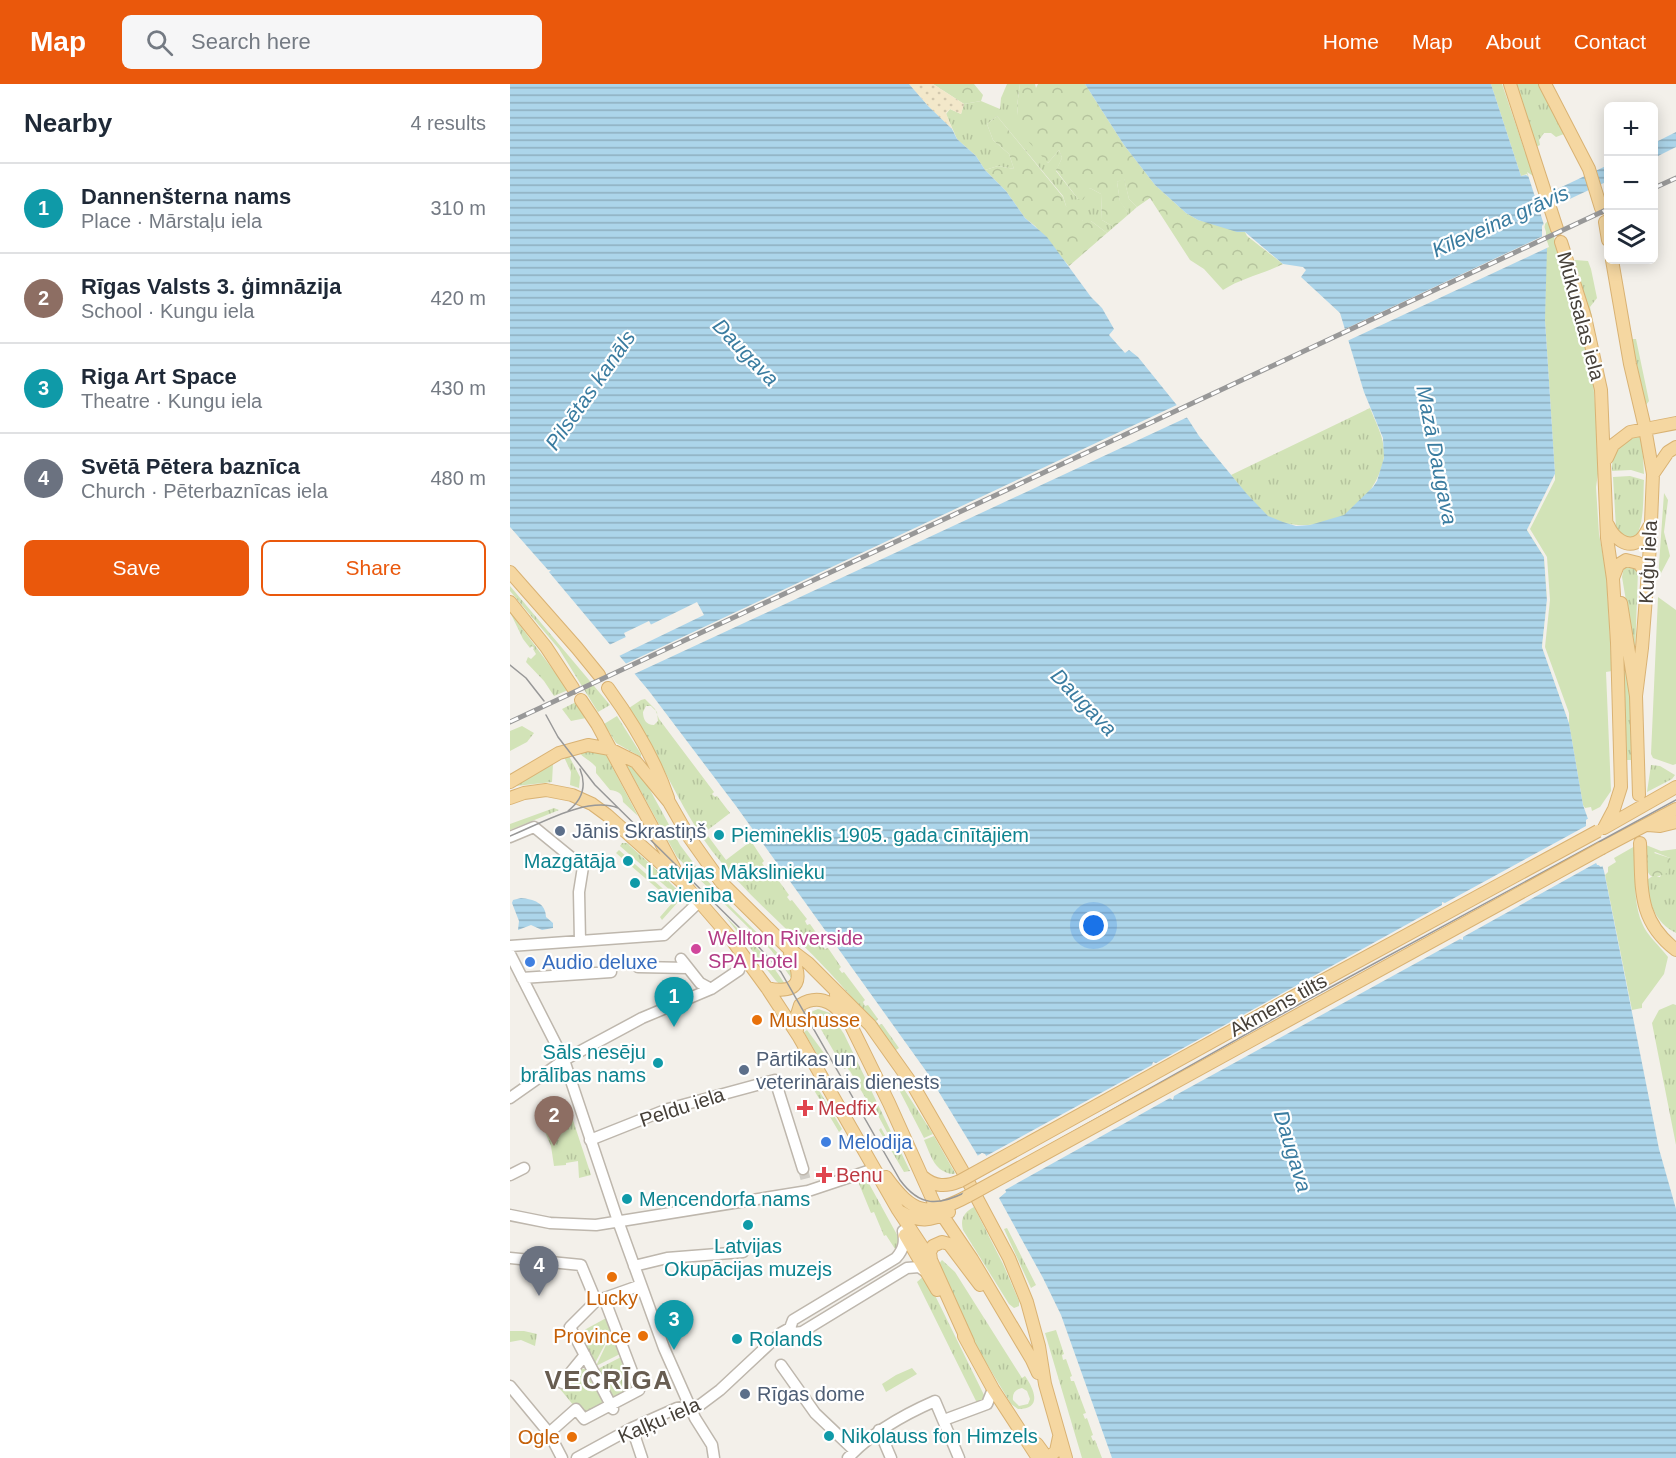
<!DOCTYPE html>
<html lang="en">
<head>
<meta charset="utf-8">
<style>
	:root { --surface:#fff; --page:#f6f6f7; --text:#1f2937; --muted:#747a83; --line:#e0e1e3; --accent:#ea580c }
	body { margin:0; font-family:Helvetica,sans-serif; background:var(--page); color:var(--text) }
	.controls { position:absolute; right:18px; top:18px; display:grid; overflow:hidden; border-radius:9px; box-shadow:0 3px 15px #0003 }
	.controls button { width:54px; height:54px; display:grid; place-items:center; padding:0; border:0; border-bottom:2px solid var(--line); background:var(--surface); color:var(--text); font:30px sans-serif }
	.you { position:absolute; left:584px; top:842px; width:21px; height:21px; margin:-15px; border:4px solid #fff; border-radius:50%; background:#1a73e8; box-shadow:0 0 0 9px #1a73e833 }
	.badge { display:grid; place-items:center; width:39px; height:39px; border-radius:50%; background:var(--accent); color:#fff; font-size:20px; font-weight:700 }
	.pin { position:absolute; translate:-50% -50px; filter:drop-shadow(0 2px 3px #0008) }
	.pin::after { content:''; position:absolute; top:32px; width:21px; height:18px; background:inherit; clip-path:polygon(0 0,100% 0,50% 100%) }
	.list { margin:0; padding:0; list-style:none }
	h2 { display:flex; justify-content:space-between; align-items:center; height:78px; margin:0; padding:0 24px; font-size:26px }
	h2 small { font-size:20px; font-weight:400; color:var(--muted) }
	.list li { display:grid; grid-template-columns:39px 1fr auto; gap:18px; align-items:center; box-sizing:border-box; height:90px; padding:0 24px; border-top:2px solid var(--line) }
	.list b { display:block; font-size:22px; white-space:nowrap }
	.list p { margin:0; font-size:20px; white-space:nowrap; color:var(--muted) }
	.list em { font-size:20px; font-style:normal; color:var(--muted) }
	.actions { display:flex; gap:12px; padding:18px 24px }
	.actions a { flex:1; padding:14px 0; border:2px solid var(--accent); border-radius:9px; text-align:center; font-size:21px; color:var(--accent) }
	.actions .main { background:var(--accent); color:#fff }
	.icon { flex:none; width:33px; height:33px; fill:none; stroke:currentColor; stroke-width:2; stroke-linecap:round; stroke-linejoin:round }
	.map { position:relative; flex:none; width:1166px; height:1374px; overflow:hidden }
	header { display:flex; align-items:center; gap:36px; box-sizing:border-box; height:84px; padding:0 30px; background:var(--accent); color:#fff }
	header strong { font-size:28px }
	nav { display:flex; gap:33px; margin-inline-start:auto; font-size:21px }
	.search { width:420px; height:54px; background:var(--page); display:flex; align-items:center; gap:15px; box-sizing:border-box; padding:0 21px; border-radius:9px; color:var(--muted); font-size:22px }
	main { display:flex }
	aside { flex:1; background:var(--surface) }
	.map>svg:first-child { display:block }
	.grass { fill:url(#grass-tufts); fill-rule:evenodd }
	.forest { fill:url(#forest-crowns) }
	.sand { fill:url(#sand-dots) }
	.park { fill:#d2e3b7 }
	.water { fill:url(#water-rules); fill-rule:evenodd }
	.pier { fill:#f3f0ea }
	.lines { fill:none; stroke-linecap:round; stroke-linejoin:round }
	.minor-tunnel { stroke:#d0cdc7; stroke-width:10; stroke-dasharray:10 5; stroke-linecap:butt }
	.minor-casing { stroke:#beb7ad; stroke-width:13 }
	.major-casing { stroke:#d9b273; stroke-width:14 }
	.minor { stroke:#fff; stroke-width:10 }
	.major { stroke:#f5d7a1; stroke-width:12 }
	.tram { stroke:#989898; stroke-width:1.5 }
	.rail-casing { stroke:#989898; stroke-width:5 }
	.rail { stroke:#fff; stroke-width:3; stroke-dasharray:9; stroke-linecap:butt }
	.major-bridge-casing { stroke:#d9b273; stroke-width:14; stroke-linecap:butt }
	.major-bridge { stroke:#f5d7a1; stroke-width:12 }
	.service-dot { fill:#5c6f8a; stroke:#fff; stroke-width:2 }
	.culture-dot { fill:#0f9aa8; stroke:#fff; stroke-width:2 }
	.hotel-dot { fill:#d1479c; stroke:#fff; stroke-width:2 }
	.shop-dot { fill:#3f7fe0; stroke:#fff; stroke-width:2 }
	.food-dot { fill:#e8710a; stroke:#fff; stroke-width:2 }
	.health-dot { fill:#e0444e; stroke:#fff; stroke-width:2 }
	.labels { text-anchor:middle; dominant-baseline:central; stroke-width:4.5; stroke-linejoin:round; paint-order:stroke }
	.street-label { font-size:20px; fill:#464039; stroke:#fff }
	.service-label { font-size:20px; fill:#4e5e75; stroke:#fff; text-anchor:start }
	.culture-label { font-size:20px; fill:#0d838f; stroke:#fff; text-anchor:start }
	.hotel-label { font-size:20px; fill:#b23c85; stroke:#fff; text-anchor:start }
	.shop-label { font-size:20px; fill:#366cbe; stroke:#fff; text-anchor:start }
	.food-label { font-size:20px; fill:#c56008; stroke:#fff; text-anchor:end }
	.health-label { font-size:20px; fill:#be3a42; stroke:#fff; text-anchor:start }
	.water-label { font-size:21px; font-style:italic; fill:#3a7ca0; stroke:#fff }
	.district-label { font-size:26px; font-weight:bold; letter-spacing:1.5px; fill:#685d51; stroke:#fff }
</style>
</head>
<body>
<header>
<strong>Map</strong>
<div class="search"><svg class="icon" aria-label="search" viewBox="0 0 24 24"><circle cx="10" cy="10" r="6"/><path d="M15 15l6 6"/></svg>Search here</div>
<nav><a>Home</a><a>Map</a><a>About</a><a>Contact</a></nav>
</header>
<main>
<aside>
<h2>Nearby<small>4 results</small></h2>
<ul class="list">
<li><span class="badge" style="background:#0f9aa8">1</span><div><b>Dannenšterna nams</b><p>Place · Mārstaļu iela</p></div><em>310 m</em></li>
<li><span class="badge" style="background:#8d6e63">2</span><div><b>Rīgas Valsts 3. ģimnāzija</b><p>School · Kungu iela</p></div><em>420 m</em></li>
<li><span class="badge" style="background:#0f9aa8">3</span><div><b>Riga Art Space</b><p>Theatre · Kungu iela</p></div><em>430 m</em></li>
<li><span class="badge" style="background:#6b7280">4</span><div><b>Svētā Pētera baznīca</b><p>Church · Pēterbaznīcas iela</p></div><em>480 m</em></li>
</ul>
<div class="actions"><a class="main">Save</a><a>Share</a></div>
</aside>
<div class="map">
<svg width="1166" height="1374" viewBox="0 0 1166 1374">
	<defs>
		<pattern id="grass-tufts" width="24" height="20" patternUnits="userSpaceOnUse" patternTransform="scale(1.5)"><rect width="24" height="20" fill="#d2e3b7"/><path d="M3 7l-1-3M5 7V3M7 7l1-3M15 17l-1-3M17 17v-4M19 17l1-3" fill="none" stroke="#b6c49e"/></pattern>
		<pattern id="forest-crowns" width="20" height="18" patternUnits="userSpaceOnUse" patternTransform="scale(1.5)"><rect width="20" height="18" fill="#d2e3b7"/><path d="M2 6a3 3 0 1 1 6 0M12 15a3 3 0 1 1 6 0" fill="none" stroke="#b6c49e"/></pattern>
		<pattern id="sand-dots" width="8" height="8" patternUnits="userSpaceOnUse" patternTransform="scale(1.5)"><rect width="8" height="8" fill="#f3e8ca"/><path d="M2 2h.1M6 6h.1" fill="none" stroke="#d2c8ae" stroke-width="1.8" stroke-linecap="round"/></pattern>
		<pattern id="water-rules" width="6" height="5" patternUnits="userSpaceOnUse" patternTransform="scale(1.5)"><rect width="6" height="5" fill="#acd5ea"/><path d="M0 2.5h6" fill="none" stroke="#8eaebf"/></pattern>
	</defs>
	<rect width="100%" height="100%" fill="#f3f0ea"/>
	<path class="grass" d="M497 0H510L507 22 508 31 538 79 549 66 552 74 546 87 568 115 580 104 591 110 592 136 604 143 597 149 581 137H573L556 122 553 112 487 32 477 40 483 56 499 70 504 85 488 82 475 86 466 72 447 55 436 30 440 25 451 30 454 20 471 17 490 25 491 14Z
		M1006 0H1029L1054 50 1046 53 1041 49H1034L1029 56 1030 61 1026 63Z
		M614 94 619 115 627 123 619 130 610 118 607 98Z
		M1065 176 1078 177 1081 185 1087 214 1080 223 1083 239 1063 179Z
		M1121 255H1126L1139 317 1136 321Z
		M860 324C866 340 875 354 874 372 872 393 853 422 834 432 812 442 779 446 758 432 744 422 732 404 721 391Z
		M1128 352 1132 355 1134 390 1121 386 1102 387C1101 371 1111 354 1128 352Z
		M1120 392 1134 396C1133 408 1135 451 1122 454 1117 455 1113 451 1108 449L1106 444 1103 393Z
		M1154 409 1158 416 1154 448 1160 472 1148 495Z
		M1119 481 1128 486 1125 570 1112 493 1114 483Z
		M0 502 100 621 88 628 49 565 0 507Z
		M0 528 58 606 44 612 34 597 16 578 18 573 21 575 26 570 23 565 24 564 22 562 20 564 13 555Z
		M1112 559 1120 603 1123 676H1117Z
		M135 615 145 625 149 635 204 708 202 710 205 713 207 712 220 729 195 748 216 776 241 757 254 777 252 779 255 783 258 782 279 811 277 813 280 817 282 816 297 835 295 837 297 841 300 840 314 860 312 862 315 865 318 864 331 883 329 885 332 889 334 888 355 916 353 918 355 922 358 921 368 935 366 937 369 941 372 940 389 964 383 968C363 941 343 913 320 889 281 847 237 812 202 767 169 723 149 670 119 624L131 616ZM136 622H141L147 628 148 637 144 641C136 641 133 635 133 628Z
		M66 618 76 634 61 637 52 625Z
		M107 632 131 670V673L106 659 94 640Z
		M12 642 24 649 17 658 0 667V647Z
		M77 666 95 669 128 732 113 718C113 710 109 707 100 706L86 689V683C79 675 74 675 69 668Z
		M59 672 70 693 69 704 60 701 61 688 54 673Z
		M118 678 133 693 170 761 191 789 217 819 283 884 282 895 261 866 167 773 116 680Z
		M43 680 42 698 6 702 7 701Z
		M1141 681 1150 682 1165 691 1162 695 1137 708Z
		M44 724 49 726 0 746V740Z
		M112 759H117C130 772 174 807 178 822L110 762Z
		M1136 761 1151 767 1166 765V849C1144 838 1139 818 1137 796L1141 793H1150L1160 774 1145 768 1136 778Z
		M109 766 168 818 152 836 150 833 163 818 106 769Z
		M215 832 257 874 275 900 271 901 266 897Z
		M1163 920 1166 921V1061L1142 939 1149 926Z
		M308 925 320 929 334 950 400 1087 394 1088 369 1046 371 1044 376 1053 379 1052 363 1022H360L340 987 337 984 334 985 301 928Z
		M297 946 320 977 313 981 294 948Z
		M301 993 332 1045 329 1048 298 996Z
		M389 999 392 1002 423 1050 414 1054 386 1000Z
		M58 1021 81 1091 69 1094 68 1077 56 1079V1081L44 1082 41 1062 31 1039 59 1028Z
		M424 1052 445 1089 444 1090C425 1089 421 1072 414 1056Z
		M351 1094 357 1096 391 1158 387 1168 376 1151 374 1152 364 1128 361 1129 347 1095Z
		M464 1123 493 1180 509 1217V1222L504 1224 499 1220 453 1146C450 1135 454 1128 464 1123Z
		M497 1144 526 1201 521 1204 494 1145Z
		M432 1176 445 1188 512 1294 515 1292C524 1305 533 1325 508 1325L501 1320 460 1252 427 1182ZM512 1304 517 1307 520 1315 518 1320 509 1322 503 1316C502 1309 506 1305 512 1304Z
		M415 1191 474 1311V1316L468 1321 407 1198Z
		M98 1233 103 1245 84 1281 67 1250Z
		M546 1246 554 1270 552 1271 553 1276 556 1275 562 1292 560 1293 561 1297H564L576 1329 573 1330 575 1335 577 1334 583 1351 581 1352 583 1357 585 1356 592 1374H572L535 1249Z
		M0 1247H14L27 1250 25 1262 11 1256 0 1258Z
		M105 1252 112 1269 86 1282 97 1259Z
		M113 1272 126 1305 102 1318 86 1286Z
		M68 1284 81 1286 99 1320 74 1334 50 1305Z
		M402 1284 407 1290 376 1308 372 1300 386 1291Z"/>
	<path class="forest" d="M423 0H464L473 11 471 17 454 20Z
		M510 0H525L526 4 528 0H575L614 61 645 101 676 129 688 136 735 148 737 152 773 180C753 190 731 194 713 206L694 185 680 176 640 114 627 123 619 115 614 95 607 98 610 117 619 130 604 143 592 136 591 110 580 104 573 116 568 115 546 86 552 74 549 66 538 79 505 43V35L508 31 507 22Z
		M487 32 553 113 556 122 568 126 573 137H581L597 149 559 182 525 142 515 134 496 107 475 86 488 82 504 85 499 70 483 56 477 40Z
		M1141 768 1160 774 1162 779 1157 789 1144 794C1134 789 1134 776 1141 768Z"/>
	<path class="sand" d="M399 0H423L454 20 451 30 440 25 436 29 442 45 418 22Z"/>
	<path class="park" d="M981 0H992L1048 165 1082 286 1090 376 1086 403 1089 450 1096 487 1102 587 1096 588 1101 707 1090 723 1082 727 1081 723 1075 724 1073 721 1059 639 1032 563 1037 516 1017 446 1045 390 1035 236 1036 148 1017 90 1011 92Z
		M1148 513 1166 526V680L1163 681 1143 674 1141 670Z
		M1125 762C1126 786 1122 816 1132 839 1137 852 1150 862 1158 873L1154 890 1132 920V924L1122 926 1095 791 1098 788V783L1106 778 1104 774Z"/>
	<path class="water" d="M0 0H399L418 22 442 45 447 55 466 72 475 86 496 107 515 134 537 153 581 213 592 224 604 245 599 251 615 269 619 266 628 273 678 335 689 352 736 409 758 432 773 438 786 442 800 441 834 431 863 403 867 397 874 374 873 354 854 308 830 229 791 193 796 186 793 183 773 180 735 148H727L688 136 676 129 645 101 614 61 575 0H981L1011 92 1016 91 1041 108 1098 81V97L1047 121 1032 142V153L1037 164 1035 236 1045 390 1017 446 1034 473 1037 516 1032 563 1059 639 1073 721 1078 735 1076 736V742L1087 781H1092L1094 787 1149 1065 1166 1125V1374H602L551 1231 533 1194 489 1114 496 1108 475 1070 472 1069 468 1072 416 987 226 722 139 607 39 488 41 486H38L0 443ZM139 537 147 552 121 565 114 549Z
		M1166 48V63L1144 74V59Z
		M11 814C23 815 36 819 36 833L43 839V844L32 846 21 841 8 846 9 837 2 819 3 816Z"/>
	<path class="pier" d="M1017 88 1042 104 1048 124 1035 140V144Z
		M1035 151 1039 163 835 258 833 246Z
		M669 320 680 332 122 591 113 581Z
		M1045 390V396L1020 445 1037 473 1040 516 1035 563 1059 629V639L1032 563 1037 516 1034 473 1017 446Z
		M187 518 194 531 107 573 97 562 118 552 123 561 143 551 138 542Z
		M1081 733 1078 738 1089 778 1094 780 1091 783 1086 779 1077 784 953 853V856L950 855 664 1012 663 1016 660 1014 495 1106 496 1108 487 1115 486 1112 492 1107 472 1073 468 1075 466 1073 472 1069 476 1072 642 981 643 978 646 979 932 821V818L935 819 1076 742V736Z"/>
	<g class="lines">
		<path class="minor-tunnel" d="M293 1085 296 1097"/>
		<g class="minor-casing">
			<path id="minor" d="M0 753 24 743 73 783 69 808 70 857
				M0 862 154 851 190 817
				M0 870 54 976 108 1137 154 1264 185 1334 202 1361 204 1374
				M171 875 190 899 201 905
				M128 883 178 884
				M12 894 101 888
				M0 1014 54 976 132 934 201 905 229 886
				M80 1056 158 1025 265 996 293 1085
				M0 1091 14 1084
				M0 1131 40 1139 86 1141 298 1107 358 1087
				M393 1147C395 1158 394 1165 386 1174L283 1236 280 1244 284 1249 292 1248 397 1184 409 1183 416 1188
				M0 1174 71 1181 86 1217
				M124 1182 157 1174 233 1168
				M271 1281 305 1329 345 1367
				M52 1299 75 1271
				M0 1302 39 1349 52 1374
				M103 1325 60 1243 86 1217 131 1201
				M434 1336 477 1320 483 1305
				M122 1344 132 1374
				M369 1346 381 1374
				M39 1349 66 1325 74 1335 129 1306 94 1214
				M67 1374 122 1344 167 1324 190 1321 210 1306 271 1249 280 1244
				M338 1374C362 1348 393 1331 425 1317L449 1374"/>
		</g>
		<g class="major-casing">
			<path id="major" d="M1000 0 1047 145
				M1035 0 1079 85 1091 124
				M1095 138 1098 156
				M1051 158 1075 233 1091 306 1097 454 1103 495 1107 559 1111 703 1104 725 1094 744
				M1102 176 1120 280 1135 344 1143 390 1140 462 1132 564 1126 612
				M1097 374 1103 361 1120 348 1166 339
				M1143 390 1158 368 1166 363
				M1098 441C1103 453 1117 466 1130 456 1134 453 1137 447 1139 443
				M0 488 67 564 89 591
				M1103 494 1108 481 1116 476 1128 479 1138 490
				M0 518 36 563 63 604
				M1111 519 1126 612 1129 711
				M98 604C122 637 145 675 158 714
				M71 616 87 640 167 789
				M0 698 49 669 78 661 100 665 126 678 159 718 179 753 211 798 277 863 298 879 360 941 404 1003 452 1086 499 1174 517 1218 529 1262 535 1300 556 1374
				M0 714 14 709 36 706 62 711 82 720 97 731 174 800 219 852 257 904 289 953 388 1126 421 1176 458 1258
				M1138 741 1150 742 1166 738
				M1094 744 1166 703
				M1130 759C1132 804 1127 836 1166 866
				M1092 764 1166 725
				M257 904C290 911 294 895 280 869
				M326 911 379 1019 424 1119 462 1175 522 1276 528 1289
				M287 946 285 937 290 921C306 911 322 916 332 931
				M376 1093C403 1130 417 1134 458 1112
				M413 1093C425 1103 436 1103 450 1097
				M391 1128C409 1139 421 1137 439 1128
				M395 1151 427 1206
				M421 1176 420 1168 423 1162 432 1158 439 1160 470 1201
				M454 1252 483 1305 528 1374
				M527 1360 535 1371 540 1372 546 1367 549 1353"/>
		</g>
		<use href="#minor" class="minor"/>
		<use href="#major" class="major"/>
		<path class="tram" d="M0 581 16 594 34 617
			M36 631 48 653 85 701 247 861 271 888 390 1096C410 1123 428 1122 456 1108L795 917 1166 716
			M58 727C72 716 77 702 70 685
			M0 752C30 740 77 712 108 724"/>
		<g class="rail-casing">
			<path id="rail" d="M1144 104 1166 94
				M0 638 1098 125"/>
		</g>
		<use href="#rail" class="rail"/>
		<g class="major-bridge-casing">
			<path id="major-bridge" d="M450 1097 790 909 1088 747
				M458 1112 1092 764"/>
		</g>
		<use href="#major-bridge" class="major-bridge"/>
	</g>
	<g class="service-dot">
		<circle cx="50" cy="747" r="6"/>
		<circle cx="234" cy="986" r="6"/>
		<circle cx="235" cy="1310" r="6"/>
	</g>
	<g class="culture-dot">
		<circle cx="209" cy="751" r="6"/>
		<circle cx="118" cy="777" r="6"/>
		<circle cx="125" cy="799" r="6"/>
		<circle cx="148" cy="979" r="6"/>
		<circle cx="117" cy="1115" r="6"/>
		<circle cx="238" cy="1141" r="6"/>
		<circle cx="227" cy="1255" r="6"/>
		<circle cx="319" cy="1352" r="6"/>
	</g>
	<circle class="hotel-dot" cx="186" cy="865" r="6"/>
	<g class="shop-dot">
		<circle cx="20" cy="878" r="6"/>
		<circle cx="316" cy="1058" r="6"/>
	</g>
	<g class="food-dot">
		<circle cx="247" cy="936" r="6"/>
		<circle cx="102" cy="1193" r="6"/>
		<circle cx="133" cy="1252" r="6"/>
		<circle cx="62" cy="1353" r="6"/>
	</g>
	<g class="health-dot">
		<path d="M292 1015h6v6h6v6h-6v6h-6v-6h-6v-6h6z"/>
		<path d="M311 1082h6v6h6v6h-6v6h-6v-6h-6v-6h6z"/>
	</g>
	<g class="labels">
		<g class="street-label">
			<text transform="translate(1071 232) rotate(75)">Mūkusalas iela</text>
			<text transform="translate(1138 478) rotate(-87)">Kuģu iela</text>
			<text transform="translate(768 921) rotate(-29)">Akmens tilts</text>
			<text transform="translate(172 1023) rotate(-18)">Peldu iela</text>
			<text transform="translate(149 1336) rotate(-23)">Kaļķu iela</text>
		</g>
		<g class="service-label">
			<text x="62" y="747">Jānis Skrastiņš</text>
			<text x="246" y="975">Pārtikas un<tspan x="246" dy="23">veterinārais dienests</tspan></text>
			<text x="247" y="1310">Rīgas dome</text>
		</g>
		<g class="culture-label">
			<text x="221" y="751">Piemineklis 1905. gada cīnītājiem</text>
			<text x="106" y="777" text-anchor="end">Mazgātāja</text>
			<text x="137" y="788">Latvijas Mākslinieku<tspan x="137" dy="23">savienība</tspan></text>
			<text x="136" y="968" text-anchor="end">Sāls nesēju<tspan x="136" dy="23">brālības nams</tspan></text>
			<text x="129" y="1115">Mencendorfa nams</text>
			<text x="238" y="1162" text-anchor="middle">Latvijas<tspan x="238" dy="23">Okupācijas muzejs</tspan></text>
			<text x="239" y="1255">Rolands</text>
			<text x="331" y="1352">Nikolauss fon Himzels</text>
		</g>
		<g class="hotel-label">
			<text x="198" y="854">Wellton Riverside<tspan x="198" dy="23">SPA Hotel</tspan></text>
		</g>
		<g class="shop-label">
			<text x="32" y="878">Audio deluxe</text>
			<text x="328" y="1058">Melodija</text>
		</g>
		<g class="food-label">
			<text x="259" y="936" text-anchor="start">Mushusse</text>
			<text x="102" y="1214" text-anchor="middle">Lucky</text>
			<text x="121" y="1252">Province</text>
			<text x="50" y="1353">Ogle</text>
		</g>
		<g class="health-label">
			<text x="308" y="1024">Medfix</text>
			<text x="326" y="1091">Benu</text>
		</g>
		<g class="water-label">
			<text transform="translate(990 137) rotate(-24)">Kīleveina grāvis</text>
			<text transform="translate(236 268) rotate(46)">Daugava</text>
			<text transform="translate(80 306) rotate(-55)">Pilsētas kanāls</text>
			<text transform="translate(927 371) rotate(79)">Mazā Daugava</text>
			<text transform="translate(574 618) rotate(46)">Daugava</text>
			<text transform="translate(783 1067) rotate(73)">Daugava</text>
		</g>
		<g class="district-label">
			<text x="99" y="1296">VECRĪGA</text>
		</g>
	</g>
</svg>
<div class="controls">
<button>+</button>
<button>−</button>
<button><svg class="icon" aria-label="layers" viewBox="0 0 24 24"><path d="M12 4l9 5-9 5-9-5zM3 14l9 5 9-5"/></svg></button>
</div>
<div class="you"></div>
<div class="pin badge" style="left:164px;top:943px;background:#0f9aa8">1</div>
<div class="pin badge" style="left:44px;top:1062px;background:#8d6e63">2</div>
<div class="pin badge" style="left:164px;top:1266px;background:#0f9aa8">3</div>
<div class="pin badge" style="left:29px;top:1212px;background:#6b7280">4</div>
</div>
</main>
</body>
</html>
